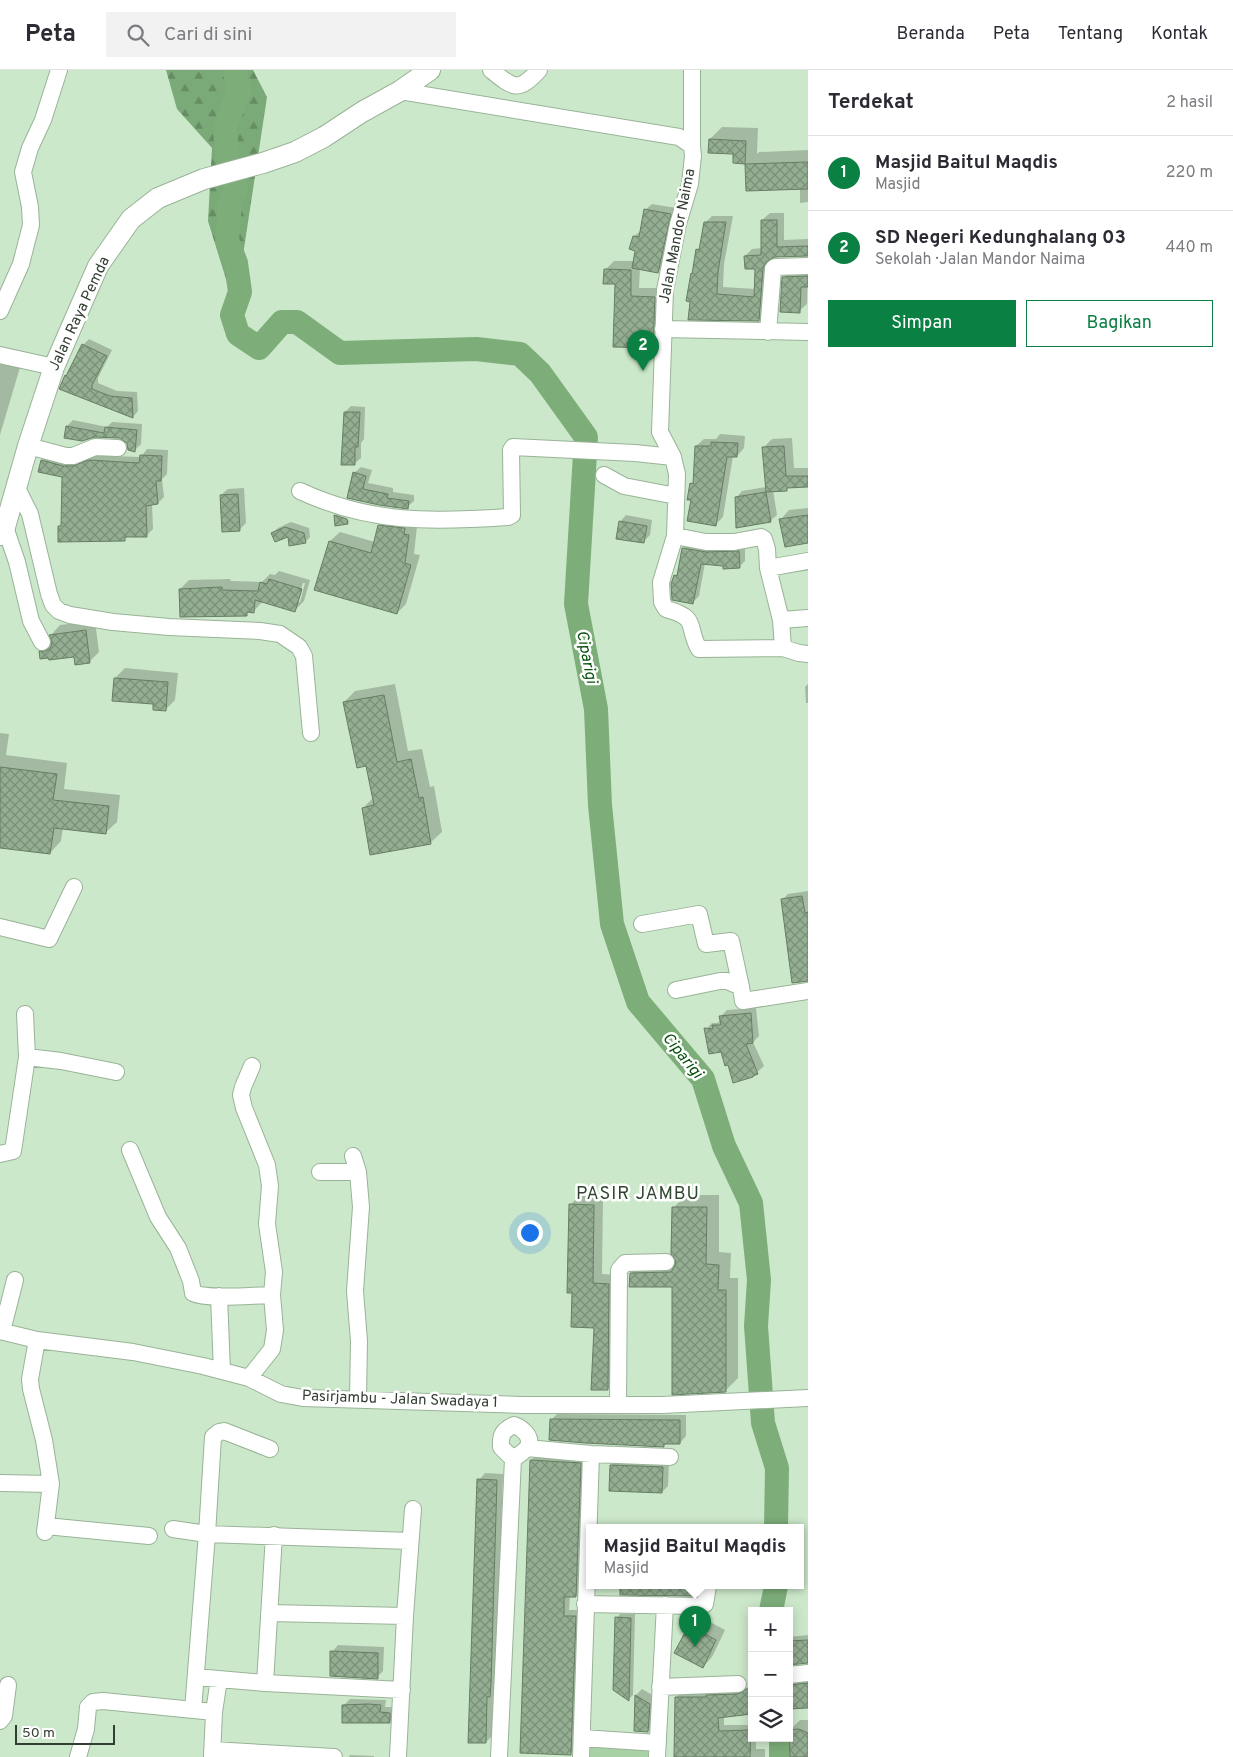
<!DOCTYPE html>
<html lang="id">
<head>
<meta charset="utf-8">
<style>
	:root { --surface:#fff; --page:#f2f2f3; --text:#2b2b33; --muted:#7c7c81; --line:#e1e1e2; --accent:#0b8043 }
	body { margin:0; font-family:Overpass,sans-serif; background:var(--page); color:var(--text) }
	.controls { position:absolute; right:15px; bottom:15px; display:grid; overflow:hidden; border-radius:0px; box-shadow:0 2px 12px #0003 }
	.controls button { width:45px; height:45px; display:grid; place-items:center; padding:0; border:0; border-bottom:1px solid var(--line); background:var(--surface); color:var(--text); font:25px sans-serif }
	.scale { position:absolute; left:15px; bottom:12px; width:100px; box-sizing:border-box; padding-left:5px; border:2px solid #333e32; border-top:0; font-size:14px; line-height:18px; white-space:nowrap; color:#333e32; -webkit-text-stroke:4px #fff; paint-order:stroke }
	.you { position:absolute; left:529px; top:1162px; width:18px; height:18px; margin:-12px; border:4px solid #fff; border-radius:50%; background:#1a73e8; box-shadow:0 0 0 8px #1a73e833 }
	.badge { display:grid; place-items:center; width:32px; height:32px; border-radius:50%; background:var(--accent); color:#fff; font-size:16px; font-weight:700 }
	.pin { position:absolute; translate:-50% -41px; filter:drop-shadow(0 1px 2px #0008) }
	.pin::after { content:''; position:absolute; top:26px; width:18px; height:15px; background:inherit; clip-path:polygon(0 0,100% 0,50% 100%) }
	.popup { position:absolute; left:586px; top:1454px; width:218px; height:65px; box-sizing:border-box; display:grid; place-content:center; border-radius:0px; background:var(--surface); filter:drop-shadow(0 1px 4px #0005); font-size:16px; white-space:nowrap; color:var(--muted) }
	.popup b { font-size:19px; color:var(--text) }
	.popup::after { content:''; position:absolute; left:50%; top:100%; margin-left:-10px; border:10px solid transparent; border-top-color:var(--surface) }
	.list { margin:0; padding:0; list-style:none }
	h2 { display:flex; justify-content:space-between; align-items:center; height:65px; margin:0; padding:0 20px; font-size:21px }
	h2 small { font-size:16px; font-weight:400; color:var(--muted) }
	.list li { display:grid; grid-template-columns:32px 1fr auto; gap:15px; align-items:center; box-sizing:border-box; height:75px; padding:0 20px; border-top:1px solid var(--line) }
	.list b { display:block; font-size:19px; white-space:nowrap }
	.list p { margin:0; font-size:16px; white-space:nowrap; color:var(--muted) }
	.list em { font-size:16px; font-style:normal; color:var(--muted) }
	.actions { display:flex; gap:10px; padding:15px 20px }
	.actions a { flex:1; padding:11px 0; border:1px solid var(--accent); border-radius:0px; text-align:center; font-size:18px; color:var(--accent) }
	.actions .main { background:var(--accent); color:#fff }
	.icon { flex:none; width:28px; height:28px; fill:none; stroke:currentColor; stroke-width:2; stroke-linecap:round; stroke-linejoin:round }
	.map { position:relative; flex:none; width:808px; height:1687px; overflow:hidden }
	header { display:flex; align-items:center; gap:30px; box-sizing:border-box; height:70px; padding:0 25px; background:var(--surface); border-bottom:1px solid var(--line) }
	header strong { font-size:24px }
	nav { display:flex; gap:28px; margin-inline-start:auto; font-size:18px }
	.search { width:350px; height:45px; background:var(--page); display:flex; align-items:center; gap:12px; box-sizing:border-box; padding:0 18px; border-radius:0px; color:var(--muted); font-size:19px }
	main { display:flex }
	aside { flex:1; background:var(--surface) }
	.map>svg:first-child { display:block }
	.forest { fill:url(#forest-firs) }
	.green { fill:#a9d1a6 }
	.shadow { fill:#0003; fill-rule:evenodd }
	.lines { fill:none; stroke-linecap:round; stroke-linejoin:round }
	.river { stroke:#7dae7a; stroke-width:24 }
	.building { fill:url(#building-cross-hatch); stroke:#667e64 }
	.minor-casing { stroke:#99b397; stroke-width:18 }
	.major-casing { stroke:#99b397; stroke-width:22 }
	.minor { stroke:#fff; stroke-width:16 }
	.major { stroke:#fff; stroke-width:20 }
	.labels { text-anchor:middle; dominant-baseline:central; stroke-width:5; stroke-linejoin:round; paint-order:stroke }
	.street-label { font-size:15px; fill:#333e32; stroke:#fff }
	.water-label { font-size:16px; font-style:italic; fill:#065009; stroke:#fff }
	.quarter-label { font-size:18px; letter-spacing:1px; fill:#2f462e; stroke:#fff }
</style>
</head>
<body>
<header>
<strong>Peta</strong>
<div class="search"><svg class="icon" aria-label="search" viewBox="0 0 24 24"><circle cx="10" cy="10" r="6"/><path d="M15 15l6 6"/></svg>Cari di sini</div>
<nav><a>Beranda</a><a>Peta</a><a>Tentang</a><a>Kontak</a></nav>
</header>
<main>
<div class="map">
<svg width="808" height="1687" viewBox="0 0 808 1687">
	<defs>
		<pattern id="forest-firs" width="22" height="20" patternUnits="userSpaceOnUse" patternTransform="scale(1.25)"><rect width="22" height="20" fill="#7aaa77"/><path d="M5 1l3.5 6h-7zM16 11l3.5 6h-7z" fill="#658c62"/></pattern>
		<pattern id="building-cross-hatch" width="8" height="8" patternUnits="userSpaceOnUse" patternTransform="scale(1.25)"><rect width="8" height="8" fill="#94ae92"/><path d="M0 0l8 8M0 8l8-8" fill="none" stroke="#798f78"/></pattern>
	</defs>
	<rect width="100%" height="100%" fill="#cce8ca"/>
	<path class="forest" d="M166 0H253L267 27 235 238 208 151 212 78 177 39Z"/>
	<path class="green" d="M584 1673 648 1677V1687H583Z"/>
	<path class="shadow" d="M722 57 758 58 757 84 759 82 808 80V132L800 133V118L747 119 746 93 734 92V83L710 69Z
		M652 134 676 138 664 196 658 202 640 198 639 218H663L662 268 652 277 616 213 605 200 614 191H634L636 180 634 166 642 160 645 140Z
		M770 143H784V170L808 169V185L774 186 770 190 766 242 758 250 689 248 692 204 694 202 697 180 701 176 705 153 712 146H733L724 194 723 217 756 219V197L745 186 752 179 763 178 762 150Z
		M808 199 807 234 799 241 784 207 791 200Z
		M89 269 112 280 98 308V313L117 321 137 322 138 341 133 347 66 306 70 302 83 275Z
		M0 287 21 294 0 365Z
		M351 336 365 337 364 369 361 373V388L354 394 345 342Z
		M73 350 107 357 112 352 142 354 141 374 135 380 128 372 119 367 67 356Z
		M720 364 745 366 744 378 737 386H733L723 447 716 454 692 429 691 414 694 411 696 376 704 369H716Z
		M792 368 794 398H808V416L789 417 786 419 773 420 777 445 770 451 736 428 742 421 766 417 764 377 772 369Z
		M147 379 168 380 167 404 162 409 164 427 158 433 152 434 153 459 147 465 128 466 124 470 59 457 62 453 63 406 42 390 48 384 141 387Z
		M361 397 372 400 368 413 393 418V422L414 425V431L407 437 348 427 354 403Z
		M244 418 246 453 240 459 221 425 228 419Z
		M808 438V472L781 449 789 440Z
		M338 443 349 446 350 448 336 445V447L350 451 347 453 336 454 335 446Z
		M626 445 652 450 650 465 644 471 620 452Z
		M388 447 417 456 414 484 420 485 406 534 397 543 316 519 330 471 340 462 375 472 379 456Z
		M291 452 309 458 310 467 305 472 289 466 272 463 278 458Z
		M689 472 745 475V491L739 497 705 493 699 526 693 532 675 506 679 501 683 478Z
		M279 501 310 510 304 531 295 540 263 531 254 541H249L246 544 180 519 189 510 230 509 231 511 262 512 270 504 275 505ZM303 513H305L300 532H297Z
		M95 551 99 582 89 592 75 585 40 582 50 572H53L51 565 60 555Z
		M125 598 178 603 175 630 165 640 115 608Z
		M395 614 408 681 422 679 430 717 434 716 442 762 430 773 363 738 373 728 367 694 344 632 355 621Z
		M808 614V633H806L805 617Z
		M0 663 9 664 6 685 67 693 64 719 120 725 117 752 105 763 63 758 61 771 50 783 0 776Z
		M808 821V910L782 830 788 824Z
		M756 938 759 966 753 972 764 996 755 1004 729 994 706 959 712 953H717L721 950V946L727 940Z
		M580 1125 603 1126 602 1204 618 1205 617 1310 608 1319 595 1257 574 1222 570 1135Z
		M686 1125H719V1182L731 1183 730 1208H738V1308L725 1321 673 1216 631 1203 644 1191 676 1190 673 1138Z
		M557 1344 686 1345V1366L680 1373H666L664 1376 551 1350Z
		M537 1384 586 1387 582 1519 576 1526H570L569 1540H581L577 1677 571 1683 531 1390Z
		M617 1389 669 1391 668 1416 662 1422 611 1395Z
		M485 1403 503 1404 496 1619 493 1622 492 1666 486 1672 479 1410Z
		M598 1516H703L696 1525Z
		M620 1544H635L633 1625 629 1629 615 1620 617 1548Z
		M699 1546 725 1560 712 1587 703 1597 690 1556Z
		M808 1565V1592L789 1594V1567Z
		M338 1575 384 1577 383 1601 377 1607 332 1582Z
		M789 1607 808 1608V1637L789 1638Z
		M752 1615V1642L724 1646V1655H752V1668H756V1679H765V1687H675L676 1628 682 1621 746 1618Z
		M642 1619 656 1627 654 1655 648 1661 635 1660 636 1625Z
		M350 1629 386 1630 385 1637H396L395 1646 389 1652 344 1635Z
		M800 1650H808V1687H791L790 1660Z
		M350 1685 374 1686V1687H349Z"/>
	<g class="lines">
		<path class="river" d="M234 0 240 19 225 56 227 88 236 119 230 132 227 170 236 193 240 222 232 245 238 264 259 278 282 252H297L340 283 476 279 520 284 540 303 586 367 576 534 596 639 600 735 612 854 638 932 703 1009 724 1076 751 1133 759 1210 756 1256 763 1353 777 1398 776 1458
			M771 1541 776 1516
			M781 1687V1668"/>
	</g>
	<path class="building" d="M709 69 746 71 745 94 733 93V84L708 83Z
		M808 92V119L746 121 745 94Z
		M644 139 671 144 658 203 632 198 635 181 629 179 633 166 639 167Z
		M761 150H777V177L808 176V186L775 187 766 192 763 198 759 251 688 250 690 232 686 231 691 203 692 204 696 179 699 180 704 152H726L718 202 717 224 754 227 755 199H745L744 186 761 185Z
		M604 199 631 200V226L655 227 653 278 613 277 615 214H603Z
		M808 206V217H801L800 243 780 242 782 207Z
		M82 274 107 286 92 315V319L110 326 132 328 133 348 59 319 65 305 66 306Z
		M344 342H360L358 377H355V395H341Z
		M66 356 104 363 105 357 137 360 135 382 128 380 127 373 119 368 95 367 82 371 64 368Z
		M711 372 738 373 737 387H727L716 456 687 451 691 430H687L690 413 693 414 695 376H711Z
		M784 376 786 406H808V417L787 418V421L766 422 762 377Z
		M140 385 162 386 161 411H156L158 434 146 436 147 467H125V471L58 472V456H61L62 407 38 402 41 390 63 396H73L89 390 139 393Z
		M353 402 366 406 363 419 388 424 387 428 409 431 408 439 379 435 347 428Z
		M766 422 771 452 736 458 735 427Z
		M238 424 240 461 222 462 220 425Z
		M334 445 347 449 348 454 335 456Z
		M808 445V473L785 477 779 449Z
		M619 451 647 456 644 473 616 469Z
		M378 455 405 458 404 464 409 465 405 493 411 495 397 544 314 520 329 471 371 483Z
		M285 457 304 463 306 473 289 476 288 467 275 472 271 463Z
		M682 478 706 482 739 481 740 498 723 499V496L701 494 693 534 672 530 671 514 674 505 677 506Z
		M269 509 302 519 295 542 255 530 254 543 247 542V546L180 547 179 519 222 517V520L258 521 260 512 267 514Z
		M86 560 90 593 75 595 74 587 49 590 48 588 40 589 39 581H46L51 577 52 572 49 565Z
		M114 608 168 612 166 641 153 640V634L112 631Z
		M384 625 397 692 411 689 419 728 423 727 431 774 370 785 362 738 374 735 366 696 357 698 343 632Z
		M0 697 57 704 53 730 109 736 106 764 54 758 50 784 0 778Z
		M802 826 805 843 808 842V911L792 913 781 829Z
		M751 943 753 973 746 974 758 1004 753 1006V1007L733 1013 728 995 725 996 721 982 709 984 704 958 713 959 712 955H721L719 946Z
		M569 1134 594 1135 593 1213 609 1214 608 1320H591L594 1258 571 1257 572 1223H567Z
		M672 1137H707L706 1194 719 1195 718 1220H726V1322L672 1325V1217H629L630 1203 671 1202 674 1197 676 1191 671 1184Z
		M550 1349 680 1350V1374H664V1377L585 1373 549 1370Z
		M530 1390 581 1393 576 1527H564V1546H576L571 1685 520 1683Z
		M610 1395 663 1397 662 1423 609 1421Z
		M477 1409 497 1410 491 1613 490 1627H487L486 1673H468Z
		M620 1516H698L696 1526 620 1525Z
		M615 1547 631 1548 629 1631 613 1620Z
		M689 1555 716 1570 703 1598 674 1583Z
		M808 1570V1593L789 1595V1571Z
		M330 1581 378 1583V1609L330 1606Z
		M808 1613V1638L789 1639V1615Z
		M747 1619H752V1644L718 1648 719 1661 751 1660 750 1687H674L675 1627H706V1625L738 1624Z
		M635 1625 650 1634 648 1662 634 1661Z
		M368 1634 381 1635 380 1642 390 1643V1653H342V1635Z
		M799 1659 808 1663V1687H790L789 1660Z"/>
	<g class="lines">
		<g class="minor-casing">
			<path id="minor" d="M491 0C513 18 518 23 539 0
				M400 21 679 67 692 76 693 86 690 114 678 154 665 220 660 362 673 387 677 404 675 466 661 512 662 532 666 539C700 548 686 557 699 579L783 578 799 583 808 584
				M692 76V0
				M0 241 21 194 31 155 30 137 23 102 30 78 43 50 59 0
				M663 259 808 262
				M768 262 773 199 775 197 808 196
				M0 285 54 297
				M28 376 66 386H73L95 377 118 378
				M604 405 624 416 676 426
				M17 418 30 444 49 524 53 535 59 541 70 545 113 552 169 557 260 561 280 564 299 577 304 586 311 663
				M300 421C371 454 432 452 508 447L512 445 511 380 513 377 635 383 673 387
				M5 457 17 492 31 551 42 572
				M675 466 706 472H734L761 467 764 469 767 479 768 498
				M781 550 808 548
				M783 578 781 550 768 498 808 491
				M642 854 699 844 706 874 731 871 741 917
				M0 857 49 869 74 817
				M676 920 720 911H727L741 917 743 931 808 921
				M27 987 61 991 116 1002
				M130 1080 158 1147 178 1178 191 1211 193 1223C208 1230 254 1225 272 1225
				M0 1084 13 1081 27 987 25 944
				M353 1086 358 1102 361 1137 355 1221 359 1271 358 1328
				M320 1102H358
				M219 1226 222 1301
				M0 1261 37 1270 133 1282 203 1296 249 1308 281 1324 303 1328 522 1335H662L808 1328
				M2 1261 15 1210
				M37 1270 30 1309 31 1319 44 1370 51 1414 45 1462
				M249 1308 272 1279 275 1260 272 1225 274 1202 267 1154 270 1116 267 1095 244 1038 241 1025 243 1017 252 996
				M618 1335 619 1200 625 1193 666 1192
				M514 1355C522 1358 534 1367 527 1378 524 1382 517 1386 513 1389L501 1377C500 1365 503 1360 514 1355Z
				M527 1378 591 1384 670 1387
				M0 1413 51 1414
				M46 1456 149 1466
				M173 1459 207 1464 410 1471
				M585 1534 698 1536 705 1534 708 1516
				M269 1543 405 1546
				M789 1605 808 1603
				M196 1607 265 1613 402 1620
				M265 1613 274 1465
				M660 1617 738 1614
				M193 1640 207 1464 213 1367 219 1362 224 1361 270 1379
				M0 1651 4 1646 8 1615
				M582 1668 658 1673
				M212 1680 334 1687
				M78 1687 86 1659 88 1637 93 1632 103 1631 214 1642
				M212 1687 214 1642 219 1609
				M398 1687 405 1546 413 1439
				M499 1687 513 1389
				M581 1687 591 1384
				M657 1687 665 1535"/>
		</g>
		<g class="major-casing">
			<path id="major" d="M0 465 5 457 28 376 54 297 98 196 131 149 158 128 204 109 263 93 295 82 324 67 362 42 400 21 430 0"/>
		</g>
		<use href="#minor" class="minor"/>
		<use href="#major" class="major"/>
	</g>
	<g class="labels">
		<g class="street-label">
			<text transform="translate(678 166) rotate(-79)">Jalan Mandor Naima</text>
			<text transform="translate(80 244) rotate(-65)">Jalan Raya Pemda</text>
			<text transform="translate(400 1330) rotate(2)">Pasirjambu - Jalan Swadaya 1</text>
		</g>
		<g class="water-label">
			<text transform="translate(586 587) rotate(79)">Ciparigi</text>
			<text transform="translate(682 986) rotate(51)">Ciparigi</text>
		</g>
		<g class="quarter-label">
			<text x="638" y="1124">PASIR JAMBU</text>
		</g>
	</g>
</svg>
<div class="controls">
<button>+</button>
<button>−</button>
<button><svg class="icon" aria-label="layers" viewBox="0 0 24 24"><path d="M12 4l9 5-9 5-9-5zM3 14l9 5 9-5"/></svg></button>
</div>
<div class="scale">50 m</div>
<div class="you"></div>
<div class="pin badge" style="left:695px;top:1577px">1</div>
<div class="popup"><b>Masjid Baitul Maqdis</b>Masjid</div>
<div class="pin badge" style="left:643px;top:301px">2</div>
</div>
<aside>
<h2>Terdekat<small>2 hasil</small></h2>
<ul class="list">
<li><span class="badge">1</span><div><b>Masjid Baitul Maqdis</b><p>Masjid</p></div><em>220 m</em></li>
<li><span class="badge">2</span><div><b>SD Negeri Kedunghalang 03</b><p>Sekolah · Jalan Mandor Naima</p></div><em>440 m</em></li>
</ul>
<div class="actions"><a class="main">Simpan</a><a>Bagikan</a></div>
</aside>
</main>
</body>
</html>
